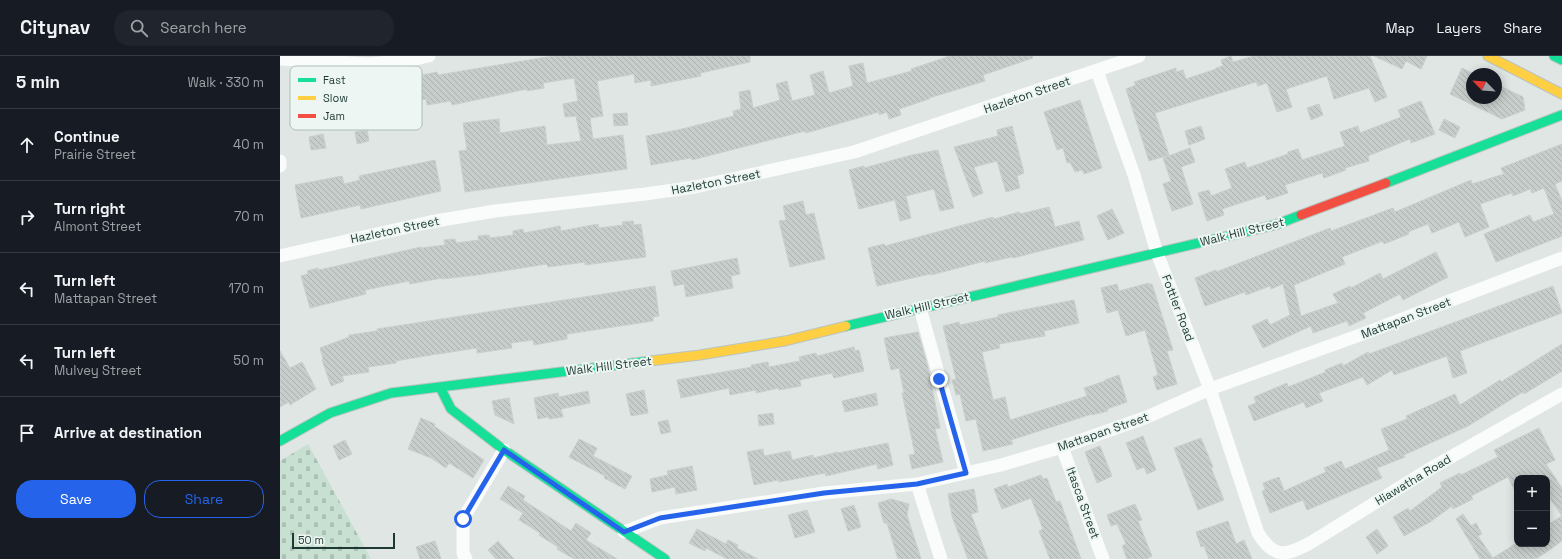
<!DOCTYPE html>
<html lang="en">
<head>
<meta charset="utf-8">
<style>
	:root { --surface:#171b24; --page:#20242c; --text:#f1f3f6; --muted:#9ea1a6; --line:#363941; --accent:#2563eb }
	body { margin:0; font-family:"Space Grotesk",sans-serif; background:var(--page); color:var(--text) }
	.controls { position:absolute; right:12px; bottom:12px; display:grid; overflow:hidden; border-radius:8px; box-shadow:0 2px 10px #0003 }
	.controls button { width:36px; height:36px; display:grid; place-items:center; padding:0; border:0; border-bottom:1px solid var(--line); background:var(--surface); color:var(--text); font:20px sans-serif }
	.compass { position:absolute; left:1186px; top:12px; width:36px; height:36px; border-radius:50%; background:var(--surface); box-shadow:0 2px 10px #0003; rotate:295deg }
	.scale { position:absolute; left:12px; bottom:10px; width:103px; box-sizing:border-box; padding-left:4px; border:2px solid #1e3934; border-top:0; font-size:11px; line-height:14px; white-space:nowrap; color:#1e3934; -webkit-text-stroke:3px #edf6f2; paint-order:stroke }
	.stop { position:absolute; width:12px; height:12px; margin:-9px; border:3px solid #2563eb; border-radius:50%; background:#fff }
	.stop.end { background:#2563eb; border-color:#fff; box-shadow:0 1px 4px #0008 }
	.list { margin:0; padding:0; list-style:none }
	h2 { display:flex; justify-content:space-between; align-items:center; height:52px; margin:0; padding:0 16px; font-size:17px }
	h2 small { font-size:13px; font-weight:400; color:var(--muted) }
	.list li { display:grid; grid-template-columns:26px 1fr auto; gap:12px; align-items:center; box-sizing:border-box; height:72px; padding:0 16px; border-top:1px solid var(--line) }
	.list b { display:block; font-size:15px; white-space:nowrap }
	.list p { margin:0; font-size:13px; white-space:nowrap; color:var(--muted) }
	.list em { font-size:13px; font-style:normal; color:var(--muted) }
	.actions { display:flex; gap:8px; padding:12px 16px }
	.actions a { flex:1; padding:9px 0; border:1px solid var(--accent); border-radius:16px; text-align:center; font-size:14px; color:var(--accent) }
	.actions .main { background:var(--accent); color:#fff }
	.icon { flex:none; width:22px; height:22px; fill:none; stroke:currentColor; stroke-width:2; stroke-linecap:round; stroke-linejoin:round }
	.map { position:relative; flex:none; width:1282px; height:503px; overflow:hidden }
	header { display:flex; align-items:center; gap:24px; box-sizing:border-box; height:56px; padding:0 20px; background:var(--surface); border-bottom:1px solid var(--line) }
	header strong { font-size:19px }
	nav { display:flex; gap:22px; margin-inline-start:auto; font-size:14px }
	.search { width:280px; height:36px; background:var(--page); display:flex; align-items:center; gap:10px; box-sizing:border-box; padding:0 14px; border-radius:16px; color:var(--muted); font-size:15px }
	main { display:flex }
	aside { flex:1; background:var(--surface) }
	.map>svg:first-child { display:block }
	.cemetery { fill:url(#cemetery-stones) }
	.building { fill:url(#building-back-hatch); stroke:#c8cfcd }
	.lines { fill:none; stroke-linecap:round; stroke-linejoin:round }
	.fast-casing { stroke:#b9c3c0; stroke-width:11 }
	.slow-casing { stroke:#b9c3c0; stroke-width:11 }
	.jam-casing { stroke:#b9c3c0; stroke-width:11 }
	.street { stroke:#fafbfb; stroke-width:13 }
	.fast { stroke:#16e098; stroke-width:9 }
	.slow { stroke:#ffcf43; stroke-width:9 }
	.jam { stroke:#f24e42; stroke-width:9 }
	.route { stroke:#2563eb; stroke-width:5 }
	.labels { text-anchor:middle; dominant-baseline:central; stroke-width:4; stroke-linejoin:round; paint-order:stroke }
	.street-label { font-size:12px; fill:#1e3934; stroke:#edf6f2 }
	.key { fill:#edf6f2; stroke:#afbdb9; stroke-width:1 }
	.key-label { font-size:11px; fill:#1e3934 }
</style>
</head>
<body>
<header>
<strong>Citynav</strong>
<div class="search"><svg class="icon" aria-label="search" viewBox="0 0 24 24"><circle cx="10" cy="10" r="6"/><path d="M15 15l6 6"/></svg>Search here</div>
<nav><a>Map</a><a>Layers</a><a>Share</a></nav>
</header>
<main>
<aside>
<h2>5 min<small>Walk · 330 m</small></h2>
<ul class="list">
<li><svg class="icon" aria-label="ahead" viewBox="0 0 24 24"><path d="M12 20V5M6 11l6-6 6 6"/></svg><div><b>Continue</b><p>Prairie Street</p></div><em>40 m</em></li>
<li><svg class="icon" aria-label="right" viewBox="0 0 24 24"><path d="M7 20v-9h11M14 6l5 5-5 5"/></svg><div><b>Turn right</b><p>Almont Street</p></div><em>70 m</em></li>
<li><svg class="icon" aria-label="left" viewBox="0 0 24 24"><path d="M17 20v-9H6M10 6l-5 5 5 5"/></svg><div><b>Turn left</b><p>Mattapan Street</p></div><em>170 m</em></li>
<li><svg class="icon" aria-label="left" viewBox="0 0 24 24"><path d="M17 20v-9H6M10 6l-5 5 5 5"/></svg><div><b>Turn left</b><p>Mulvey Street</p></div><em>50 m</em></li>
<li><svg class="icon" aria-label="arrive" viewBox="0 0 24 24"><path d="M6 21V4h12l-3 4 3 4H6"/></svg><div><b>Arrive at destination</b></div></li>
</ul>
<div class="actions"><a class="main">Save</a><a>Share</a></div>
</aside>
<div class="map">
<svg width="1282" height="503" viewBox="0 0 1282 503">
	<defs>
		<pattern id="cemetery-stones" width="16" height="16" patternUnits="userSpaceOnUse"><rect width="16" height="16" fill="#c7e0d1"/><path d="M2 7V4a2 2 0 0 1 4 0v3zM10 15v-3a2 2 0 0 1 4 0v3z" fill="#aac1b4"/></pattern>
		<pattern id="building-back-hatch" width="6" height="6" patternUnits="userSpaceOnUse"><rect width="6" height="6" fill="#c7cdcb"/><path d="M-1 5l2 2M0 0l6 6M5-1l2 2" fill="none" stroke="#aab1af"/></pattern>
	</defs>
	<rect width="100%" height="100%" fill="#dfe6e4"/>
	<path class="cemetery" d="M28 388 91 503H0V405Z"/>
	<path class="building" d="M273 0H470V6L420 17 421 20 371 30V24L355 27 354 18 317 25 323 60 310 62 313 83 343 79 347 113 185 136 179 95 187 94 183 67 219 63 220 77 265 70 267 89 301 85 296 60 285 61 283 48 298 45 294 22 263 27 264 32 247 35V33L172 49 171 45 147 49 146 43 89 54 88 46 66 50 62 33 107 25 108 28 142 22V19L157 16 158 19Z
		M670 0H752L753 2 703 19 705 25 649 42V43L619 53 621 59 609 63 607 56 599 59V56L526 77 525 75 412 104 411 102 371 109 366 80 398 74 454 60 453 55 461 53 459 36 470 34 473 52 500 44 496 28 507 25 512 45 535 39 530 19 543 15 549 37 573 30 569 10 583 7 587 27 632 15 631 13Z
		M951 0 953 6 974 0H1090L1107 41 1095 46 1089 32 1054 43 1047 20 1006 33 1012 51 997 56 987 27 978 30 976 26 875 57 889 99 869 105 846 33 856 29 854 26 896 12V16L903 14 906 23 936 13V12L943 10 941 4Z
		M1094 0H1147L1141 13 1126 5 1122 13Z
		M1182 12 1192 17V42H1216V28L1243 41 1245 54 1222 63 1170 38Z
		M800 44 822 112 804 118 802 114 795 116 790 106 787 107 783 92 777 94 764 56Z
		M1141 45 1155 78 1131 87 1130 83 1088 100 1089 105 1065 112 1066 114 1044 122 1042 117 1005 129 1008 137 987 144 985 139 942 153 944 159 927 165 918 137 929 134 931 140 952 132 945 113 965 106 967 112 1008 98V96L1018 93 1022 104 1065 90 1060 76 1078 70 1080 77 1121 61 1118 54Z
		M1039 48 1043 59 1031 64 1027 52Z
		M347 57 348 69 334 70 333 58Z
		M1164 63 1180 71 1175 82 1159 74Z
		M732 70 744 117 737 120 740 132 726 136 717 105 694 111 703 137 693 141 674 91 718 80 717 74Z
		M921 70 925 83 909 89 905 75Z
		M87 74 89 85 77 88 75 76Z
		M43 78 46 92 31 94 29 81Z
		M1282 88V125L1275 128 1282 145V180L1216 206 1204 178 1250 159 1253 166 1274 158 1264 132 1252 137 1250 133 1233 140 1232 137 1200 148 1209 171 1185 181 1179 166 1152 177 1148 168 1128 176 1129 178 1104 188 1103 185 1062 201 1065 208 1014 229 1021 260 1058 247 1053 238 1070 230 1071 232 1100 217 1103 223 1156 196 1168 221 1123 244 1120 238 1083 257 1086 262 1069 270 1067 265 1033 277 1031 270 983 292 972 270 987 263 990 269 1010 259 1003 228 991 233 990 230 966 239 965 236 925 250 915 222 936 214V216L1050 172 1051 175 1113 152 1115 156 1191 124 1192 128 1224 118 1221 112Z
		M910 92 915 106 901 111 913 148 892 155 883 128 891 125 883 102Z
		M658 94 674 152 660 155 654 133 626 140 631 162 620 165 615 144 579 153 569 114 584 110V112L632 99Z
		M155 104 161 135 81 153 80 149 21 162 15 129 62 120 64 128 80 124 79 120Z
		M523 145 526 159 534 157 545 203 510 211 499 165 506 164 503 150Z
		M769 151 775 171 799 165 804 184 733 202 732 201 705 207V205L651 219 650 218 597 230 588 192 604 188 605 190 713 161 714 163 739 156 740 158Z
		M832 153 844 177 828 184 817 160Z
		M353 165 354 169 361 168 366 201 305 209V206L268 211 267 208 197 219 162 223V222L130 228 129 225 85 234 86 238 30 252 21 220 28 218 27 215 38 212 39 214 141 191V192L165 189 164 184 175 183 176 187 199 184 198 180 209 179 210 182 233 179V175L243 173 244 177 280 170 281 175 318 168 319 172 343 169 342 166Z
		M457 202 460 218 451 220 453 232 406 241 404 228 394 230 391 215Z
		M869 227V229L872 228 893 294 887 295 897 328 877 334 873 321 878 319 865 274 846 280 838 254 827 257 821 232 837 228 839 235Z
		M375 230 379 260 373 261V265L287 278V283L254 289 253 284 231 287 232 292 197 297V292L145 300 116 305V307L88 311 89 316 62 320 64 325 51 330 42 304 43 303 40 292 69 281V279L97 275V273Z
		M1273 230 1282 257 1180 295 1187 317 1173 322 1167 300 1114 319 1112 314 1087 329 1083 321 1039 337 1043 345 1026 352 1024 346 974 365 968 350 976 347 974 341 1007 327 1008 331 1046 316 1045 314 1062 307 1063 310 1088 296 1089 298Z
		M794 244 799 267 764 275 765 280 719 288 720 292 702 296 713 344 725 341 730 364 807 340 804 332 825 325V324L839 319 847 346 827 353 828 355 812 359V358L731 384 733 388 703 395 696 363 686 365 680 338 676 339 672 324 676 323 663 270 679 266 680 269 718 261V259L732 256Z
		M638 276 648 311 660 372 655 373 663 406 632 413 629 399 635 398 622 337H624L619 312 611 314 604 282Z
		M1282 288V315L1244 338 1243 336 1188 370 1124 399 1125 401 1097 412 1102 422 1027 454 1023 444 990 457 982 435 985 434 983 427 999 421 1004 435 1046 416 1044 412 1061 405 1065 413 1109 394 1101 373 1127 363 1126 360 1175 338 1180 349 1220 324 1221 326Z
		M574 291 575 295 579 294 584 315 554 322 552 317 520 324 521 330 499 334V332L476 337V334L450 339 449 332 401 342 397 324 472 311 471 309 488 306 489 311 520 305 519 301 536 297 537 300Z
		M0 295 10 312 22 306 36 333 10 349 9 346 0 351Z
		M364 334 368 357 351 360 346 338Z
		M308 335 310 347 281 353 283 361 269 363 268 361 258 363 254 342 278 337 279 341Z
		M596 337 598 349 565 356 562 345Z
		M229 342 234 368 215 359 212 345Z
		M493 357 494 368 479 370 478 359Z
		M141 362 155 368 154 370 204 404 193 422 169 407 166 412 151 402 128 393Z
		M388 364 391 376 381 378 378 366Z
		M1259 372 1275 404 1266 408 1282 432V485L1256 503H1200L1176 463 1183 458 1191 470 1196 467 1202 478 1198 480 1213 502 1235 488H1267V469L1282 460 1267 438V422H1237V439L1228 421 1191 440 1193 443 1173 453 1172 450 1150 466 1124 480 1113 461 1128 452 1130 455 1162 431 1160 427 1180 417 1181 419 1218 401 1214 394Z
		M863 380 876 414 867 418 864 411 857 414 846 387Z
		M921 382 933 411 931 412 944 444 918 454 894 392Z
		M299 383 317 392 313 400 352 420 345 433 324 422 325 420 289 401Z
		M65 384 72 398 59 404 53 390Z
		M608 387 613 409 598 413 597 408 546 420 545 417 499 426 498 424 474 429 467 396 483 393 484 400 510 395 512 404 533 399V402L558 396V397Z
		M820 390 832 420 817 427 805 396Z
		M412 410 417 434 396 438 395 431 372 436 370 423 388 419 387 415Z
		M761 419 763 423 767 422 776 446 780 445 801 503H770L759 475 763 473 751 442 722 453 714 433 727 428 728 431Z
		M228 430 245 440 243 444 291 475 296 467 311 477 306 484 337 503H294L277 493 278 491 259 479 260 477 239 464 243 457 220 443Z
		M694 433 698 456 691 458 708 503H688L672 460 668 438Z
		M611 443 629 448 627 459 641 503H618L607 467H604L598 447Z
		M855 448 862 464 858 465 872 500 866 503H847L842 490 846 488 837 468 831 470 827 459Z
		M574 449 581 471 568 475 561 453Z
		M527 454 535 476 515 482 508 459Z
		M948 465 956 488 964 484 972 503H929L924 490 921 491 916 476Z
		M417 473 446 488 448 484 458 489 457 492 478 503H447L426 492 425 495 409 487Z
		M1097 473 1108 490 1097 498 1086 481Z
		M155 485 161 503H140L136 491Z
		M218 485 234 503H216L208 494Z"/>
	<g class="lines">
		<g class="fast-casing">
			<path id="fast" d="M1274 0 1282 4
				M1106 127 1282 59
				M566 270 995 169 1021 159
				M160 331 171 353 224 394 385 503
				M0 385 50 357 111 337 370 305"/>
		</g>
		<g class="slow-casing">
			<path id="slow" d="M1208 0 1282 38
				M370 305 420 299 505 285 566 270"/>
		</g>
		<g class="jam-casing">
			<path id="jam" d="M1021 159 1106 127"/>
		</g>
		<path class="street" d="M0 3 90 8 135 3 149 0
			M817 15 854 119 877 197 930 333 978 477C994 503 1006 500 1030 487L1148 414 1282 338
			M0 105V110
			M0 200 150 166 215 155 365 138 415 131 574 96 859 0
			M640 252 686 417
			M782 391 823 503
			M637 428 661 503
			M344 476 380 462 544 437 637 428 721 409 782 391 867 361 930 333 1080 279 1282 202
			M186 503 183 497V463L224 394"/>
		<use href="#fast" class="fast"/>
		<use href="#slow" class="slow"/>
		<use href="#jam" class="jam"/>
	</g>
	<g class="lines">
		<path class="route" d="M183 463 224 394 344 476 380 462 544 437 637 428 686 417 659 323"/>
	</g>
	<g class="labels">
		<g class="street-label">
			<text transform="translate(747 39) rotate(-19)">Hazleton Street</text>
			<text transform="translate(436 126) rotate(-11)">Hazleton Street</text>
			<text transform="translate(115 174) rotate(-12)">Hazleton Street</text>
			<text transform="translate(962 176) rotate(-14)">Walk Hill Street</text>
			<text transform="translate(647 250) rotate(-13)">Walk Hill Street</text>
			<text transform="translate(898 252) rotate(69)">Fottler Road</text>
			<text transform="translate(1126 262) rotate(-21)">Mattapan Street</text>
			<text transform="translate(329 310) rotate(-7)">Walk Hill Street</text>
			<text transform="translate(823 376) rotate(-19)">Mattapan Street</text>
			<text transform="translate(1133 424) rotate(-31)">Hiawatha Road</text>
			<text transform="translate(803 447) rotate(70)">Itasca Street</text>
		</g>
	</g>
	<rect x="10" y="10" width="132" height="64" rx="6" class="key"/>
	<rect x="18" y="22" width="18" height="4" fill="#16e098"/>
	<rect x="18" y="40" width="18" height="4" fill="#ffcf43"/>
	<rect x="18" y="58" width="18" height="4" fill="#f24e42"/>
	<g class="key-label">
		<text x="43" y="28">Fast</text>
		<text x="43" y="46">Slow</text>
		<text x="43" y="64">Jam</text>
	</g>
</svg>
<div class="controls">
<button>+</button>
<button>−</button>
</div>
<svg class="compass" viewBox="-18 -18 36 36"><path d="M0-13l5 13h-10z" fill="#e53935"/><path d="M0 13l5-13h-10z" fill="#9ea1a6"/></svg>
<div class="scale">50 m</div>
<div class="stop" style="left:183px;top:463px"></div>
<div class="stop end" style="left:659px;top:323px"></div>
</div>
</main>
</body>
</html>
